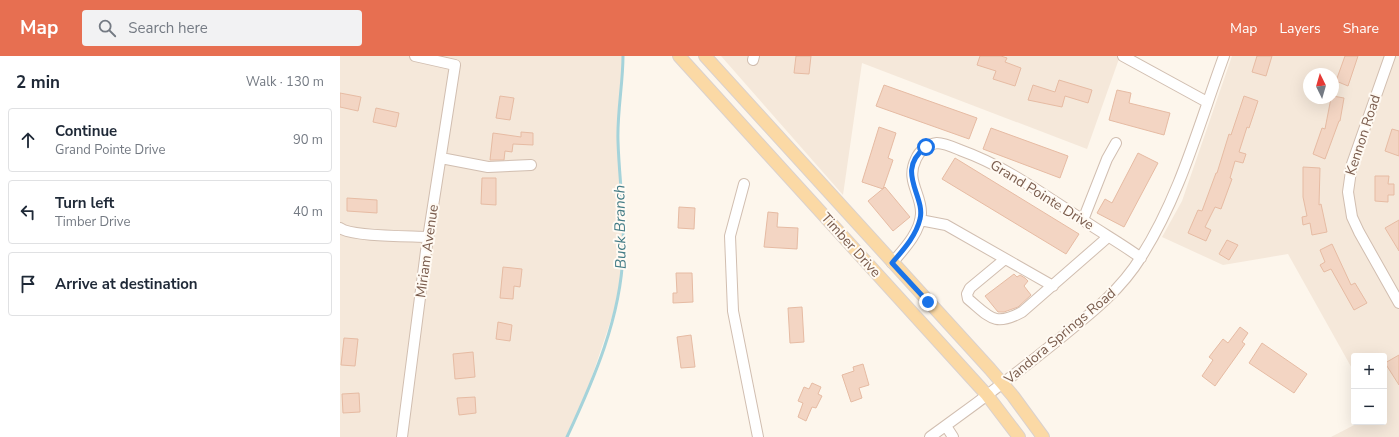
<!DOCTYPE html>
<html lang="en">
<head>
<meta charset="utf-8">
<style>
	:root { --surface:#fff; --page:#f2f2f3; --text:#1f2937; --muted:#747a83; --line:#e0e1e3; --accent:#e76f51 }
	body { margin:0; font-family:"Nunito Sans",sans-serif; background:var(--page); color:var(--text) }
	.controls { position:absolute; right:12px; bottom:12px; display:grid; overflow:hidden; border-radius:4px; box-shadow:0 4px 16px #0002 }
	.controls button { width:36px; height:36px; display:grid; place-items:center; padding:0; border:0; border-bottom:1px solid var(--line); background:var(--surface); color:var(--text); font:20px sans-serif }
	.compass { position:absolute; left:963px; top:12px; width:36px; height:36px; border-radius:50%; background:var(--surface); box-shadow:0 4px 16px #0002; rotate:355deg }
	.stop { position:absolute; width:12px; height:12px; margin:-9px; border:3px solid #1a73e8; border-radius:50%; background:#fff }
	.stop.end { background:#1a73e8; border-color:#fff; box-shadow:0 1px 4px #0008 }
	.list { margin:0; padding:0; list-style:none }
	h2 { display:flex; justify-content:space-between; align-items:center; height:52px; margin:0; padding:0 16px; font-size:17px }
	h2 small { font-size:13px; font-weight:400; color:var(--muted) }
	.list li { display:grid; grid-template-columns:26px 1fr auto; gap:12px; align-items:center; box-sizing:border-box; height:64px; margin:0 8px 8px; padding:0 8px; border:1px solid var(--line); border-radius:4px }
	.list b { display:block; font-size:15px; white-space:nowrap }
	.list p { margin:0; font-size:13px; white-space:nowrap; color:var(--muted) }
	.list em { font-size:13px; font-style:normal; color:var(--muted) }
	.icon { flex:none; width:22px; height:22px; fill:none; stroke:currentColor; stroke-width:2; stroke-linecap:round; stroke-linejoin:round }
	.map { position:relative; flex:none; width:1059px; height:381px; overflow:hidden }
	header { display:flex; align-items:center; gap:24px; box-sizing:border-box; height:56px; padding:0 20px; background:var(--accent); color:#fff }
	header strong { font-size:19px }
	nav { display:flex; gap:22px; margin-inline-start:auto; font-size:14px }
	.search { width:280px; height:36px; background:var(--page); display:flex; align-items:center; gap:10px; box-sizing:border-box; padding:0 14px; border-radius:4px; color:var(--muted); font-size:15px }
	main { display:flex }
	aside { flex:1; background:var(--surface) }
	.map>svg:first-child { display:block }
	.residential { fill:#f5e8da; fill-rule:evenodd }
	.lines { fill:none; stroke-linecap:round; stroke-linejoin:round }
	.stream { stroke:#a5d3da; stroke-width:3 }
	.building { fill:#f3d5c3; stroke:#e6bba3 }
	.minor-casing { stroke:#d1beb0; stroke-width:12 }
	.major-casing { stroke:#dad1cd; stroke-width:14 }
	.minor { stroke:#fff; stroke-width:10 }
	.major { stroke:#fbd9a5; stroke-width:12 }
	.route { stroke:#1a73e8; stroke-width:5 }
	.labels { text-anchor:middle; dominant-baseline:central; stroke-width:4; stroke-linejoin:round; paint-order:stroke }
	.street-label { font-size:14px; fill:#7a5c4d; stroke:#fffaf3 }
	.water-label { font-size:15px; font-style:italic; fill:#437c86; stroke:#fffaf3 }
</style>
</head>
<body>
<header>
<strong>Map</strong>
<div class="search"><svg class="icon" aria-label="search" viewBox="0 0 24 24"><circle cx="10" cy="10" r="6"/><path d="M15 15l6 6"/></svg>Search here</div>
<nav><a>Map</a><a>Layers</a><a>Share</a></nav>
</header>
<main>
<aside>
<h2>2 min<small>Walk · 130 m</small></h2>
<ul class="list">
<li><svg class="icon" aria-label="ahead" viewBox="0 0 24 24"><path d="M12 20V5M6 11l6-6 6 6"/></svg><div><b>Continue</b><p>Grand Pointe Drive</p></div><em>90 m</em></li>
<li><svg class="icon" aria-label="left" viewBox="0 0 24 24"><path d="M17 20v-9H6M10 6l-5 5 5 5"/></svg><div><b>Turn left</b><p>Timber Drive</p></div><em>40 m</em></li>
<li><svg class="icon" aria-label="arrive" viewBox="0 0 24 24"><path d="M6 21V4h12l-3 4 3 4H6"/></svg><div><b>Arrive at destination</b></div></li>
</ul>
</aside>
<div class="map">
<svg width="1059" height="381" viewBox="0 0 1059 381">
	<rect width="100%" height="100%" fill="#fdf6ec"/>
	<path class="residential" d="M0 0H283V21L279 59 278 85 284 171 283 198 278 243 245 341 227 381H0Z
		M381 0H780L747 93 522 7 503 139Z
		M892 0H1059V381H991L1020 366H1044V300H1014V316L948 198 883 209 822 181 842 145ZM969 18H993V42H969Z"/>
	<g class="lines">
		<path class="stream" d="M227 381C254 323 281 261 283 197 285 159 279 122 278 85 277 56 283 28 283 0"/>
	</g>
	<path class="building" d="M456 0H471L469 18 454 17Z
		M640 0H661L667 2 665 6 681 12 675 30 653 23 656 15 637 9Z
		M917 0H932L926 20 912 16Z
		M1005 0H1018L1008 30 996 25Z
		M719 24 752 34 748 47 725 40 722 51 688 44 693 29 715 36Z
		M544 29 637 62 629 83 536 50Z
		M777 34 791 37 789 47 830 57 824 79 769 64Z
		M0 37 21 41 18 55 0 51Z
		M160 40 174 42 170 64 156 62Z
		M904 40 918 45 909 72 907 71 899 96 906 98 903 107 895 105 890 122 892 123 881 153 875 151 865 171 871 174 866 185 848 177 858 154 862 155 876 117H877L889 78 891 79Z
		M993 40 1004 42 1000 65H999L985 103 973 98 982 72 985 73 991 42H993Z
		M36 52 59 57 56 71 33 66Z
		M539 71 556 77 548 102 553 104 543 133 522 126Z
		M651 72 728 100 720 122 643 93Z
		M1052 73 1059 75V100L1045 95Z
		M181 76 193 77V89L173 88 172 96 165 95 164 104H150L153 77 181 81Z
		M798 97 818 107 784 171 757 157 765 143 772 147Z
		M615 102 739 178 726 198 602 123Z
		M963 111 980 112 979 149 981 148 987 176 972 179 970 167 963 169 962 161 967 160 963 141Z
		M1035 120H1049L1048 128H1054V139H1048V146L1035 145Z
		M142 122H156V149L141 148Z
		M545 131 570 161 553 175 528 145Z
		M7 142 37 144V157L7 155Z
		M339 151 355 152 354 173 338 172Z
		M428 156 438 157 437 171 458 172 457 193 424 191Z
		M1059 164V195L1045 172Z
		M887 184 898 189 889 204 879 198Z
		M992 188 1011 229 1015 227 1027 247 1014 254 991 213 984 216 980 209 985 206 980 194Z
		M163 211 182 213 180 231 174 230 173 243 160 242Z
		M336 217H352L353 246 333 247V237H337Z
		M674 218 677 221 680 219 685 222 688 225 684 230 691 239 678 251 664 256H658L645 240Z
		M462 251 464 286 450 287 448 252Z
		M158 266 172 269 170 285 156 283Z
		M900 271 908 277 902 286 905 288 875 330 862 320 873 304 869 301 883 283 888 287Z
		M351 279 355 311 341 312 337 281Z
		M4 282 18 283 15 310 1 309Z
		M922 287 967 318 954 337 909 307Z
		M133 296 135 321 115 323 113 298Z
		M1059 299V329L1045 307Z
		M523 308 529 329 519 332 522 342 511 346 502 319 514 315 513 311Z
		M472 327 481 331 478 338 482 340 476 352 472 351 466 365 458 361 463 347 458 345 464 331 469 333Z
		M19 337 20 356 3 357 2 338Z
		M135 341 136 357 119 359 117 342Z"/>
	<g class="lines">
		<g class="minor-casing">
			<path id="minor" d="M783 0 867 46
				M1050 0 1012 108 1008 136 1012 161 1019 176 1059 247
				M413 4 414 0
				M101 102 148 111 191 109
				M404 128 390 180 393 255 418 381
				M580 164 606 169 713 230
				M743 164 767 103 776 87
				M0 172C12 181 71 180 88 181
				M665 203 630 232 627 238 628 243C650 261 654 271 682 256L768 181
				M552 207C563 194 580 177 581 158 582 138 565 125 576 103 579 95 588 88 597 87 604 87 613 91 620 94 667 111 701 137 743 164 762 177 782 188 801 202
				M606 370 613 381
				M62 381 86 195 115 9 75 0
				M590 381C632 351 673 320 713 288 745 262 779 237 801 201 840 140 859 68 884 0"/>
		</g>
		<g class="major-casing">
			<path id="major" d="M339 0 647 339 679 381
				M365 0 650 313 673 340 703 381"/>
		</g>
		<use href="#minor" class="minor"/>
		<use href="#major" class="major"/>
	</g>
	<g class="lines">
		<path class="route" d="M586 91C554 115 586 140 580 163 576 180 563 194 552 207L588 246"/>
	</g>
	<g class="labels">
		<g class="street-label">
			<text transform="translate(1023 79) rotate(-72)">Kennon Road</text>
			<text transform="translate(702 139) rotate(32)">Grand Pointe Drive</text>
			<text transform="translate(511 189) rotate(48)">Timber Drive</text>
			<text transform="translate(87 195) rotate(-82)">Miriam Avenue</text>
			<text transform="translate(720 280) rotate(-40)">Vandora Springs Road</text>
		</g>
		<g class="water-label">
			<text transform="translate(280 171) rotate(-91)">Buck Branch</text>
		</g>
	</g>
</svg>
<div class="controls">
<button>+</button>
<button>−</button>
</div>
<svg class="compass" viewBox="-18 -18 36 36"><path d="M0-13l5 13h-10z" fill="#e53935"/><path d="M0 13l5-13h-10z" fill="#747a83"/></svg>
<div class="stop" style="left:586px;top:91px"></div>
<div class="stop end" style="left:588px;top:246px"></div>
</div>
</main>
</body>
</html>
